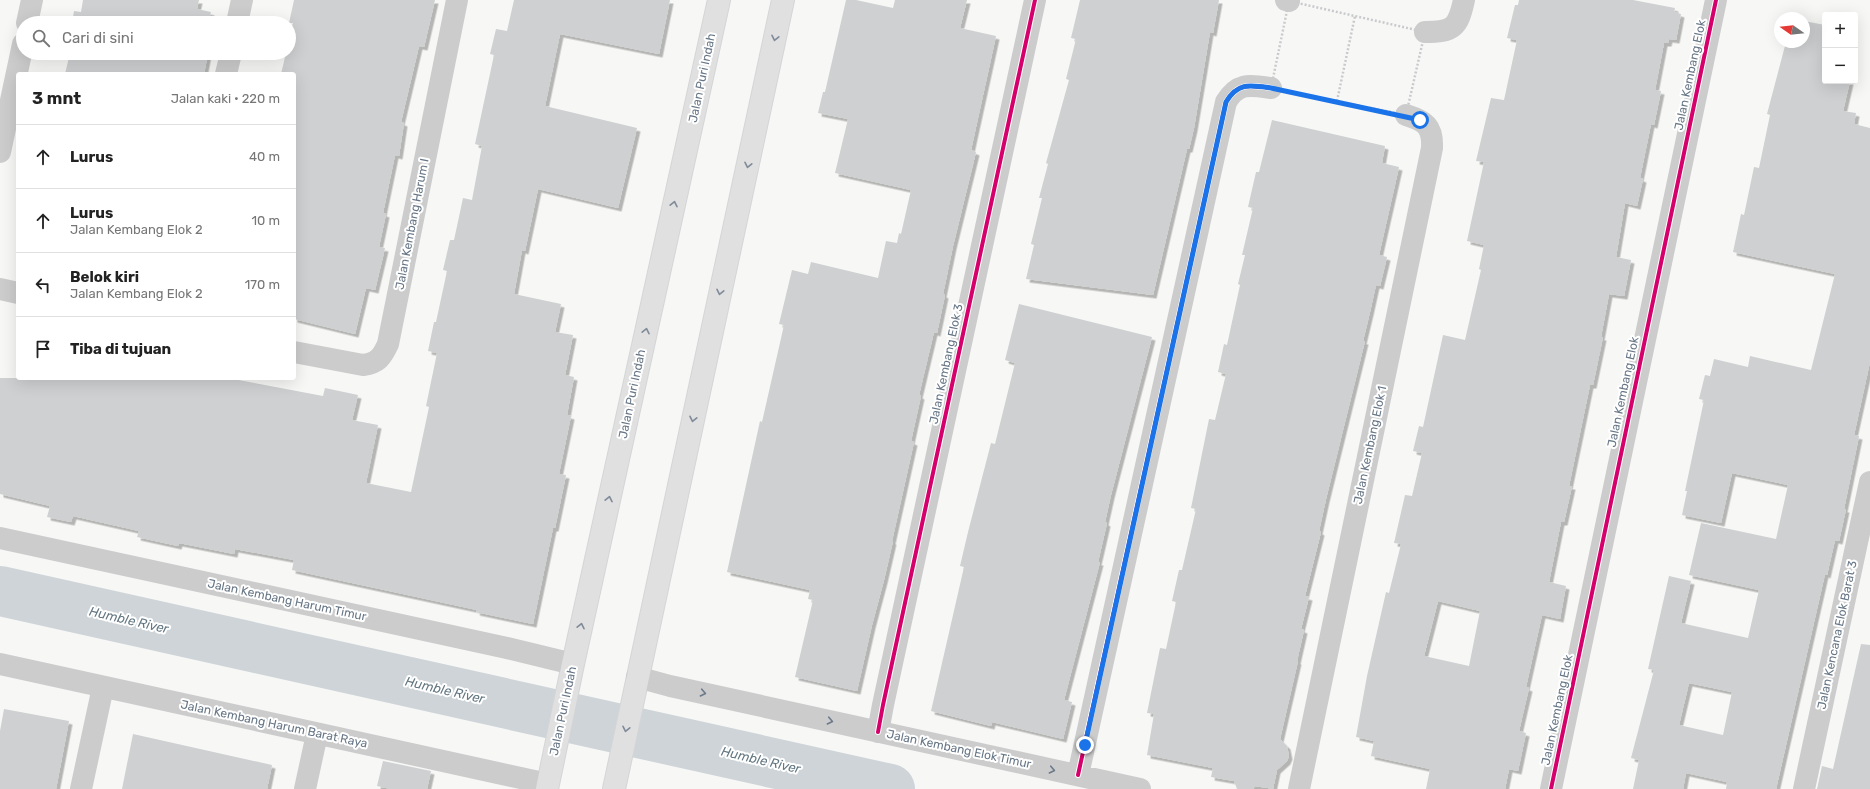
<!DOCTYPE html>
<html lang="id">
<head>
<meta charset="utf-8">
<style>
	:root { --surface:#fff; --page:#f6f6f6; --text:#222; --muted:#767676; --line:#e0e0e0 }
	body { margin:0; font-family:Rubik,sans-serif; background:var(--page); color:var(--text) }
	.controls { position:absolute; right:12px; top:12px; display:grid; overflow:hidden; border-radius:4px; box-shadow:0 4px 16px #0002 }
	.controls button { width:36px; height:36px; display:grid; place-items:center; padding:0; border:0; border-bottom:1px solid var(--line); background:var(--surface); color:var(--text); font:20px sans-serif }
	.compass { position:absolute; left:1774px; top:12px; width:36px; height:36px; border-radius:50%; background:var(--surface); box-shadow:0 4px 16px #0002; rotate:284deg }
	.stop { position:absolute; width:12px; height:12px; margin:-9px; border:3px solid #1a73e8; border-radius:50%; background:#fff }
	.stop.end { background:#1a73e8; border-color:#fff; box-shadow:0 1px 4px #0008 }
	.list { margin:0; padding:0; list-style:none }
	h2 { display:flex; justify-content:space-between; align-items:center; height:52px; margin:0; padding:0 16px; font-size:17px }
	h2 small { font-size:13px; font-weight:400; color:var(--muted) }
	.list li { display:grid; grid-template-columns:26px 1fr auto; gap:12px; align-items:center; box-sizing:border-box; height:64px; padding:0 16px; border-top:1px solid var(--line) }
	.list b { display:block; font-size:15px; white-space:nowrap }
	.list p { margin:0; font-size:13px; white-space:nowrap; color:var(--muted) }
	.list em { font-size:13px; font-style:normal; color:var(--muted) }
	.icon { flex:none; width:22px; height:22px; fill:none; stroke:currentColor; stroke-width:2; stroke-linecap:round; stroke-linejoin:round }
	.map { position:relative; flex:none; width:1870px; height:789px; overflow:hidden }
	.search { position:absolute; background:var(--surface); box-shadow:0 4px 16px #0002; left:16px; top:16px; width:280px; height:44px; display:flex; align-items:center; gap:10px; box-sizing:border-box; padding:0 14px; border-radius:22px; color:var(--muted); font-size:15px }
	.panel { position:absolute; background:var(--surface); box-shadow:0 4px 16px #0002; left:16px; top:72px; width:280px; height:308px; border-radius:4px }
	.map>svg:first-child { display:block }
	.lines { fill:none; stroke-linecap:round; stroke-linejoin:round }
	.river { stroke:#ced4d8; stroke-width:50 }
	.building { fill:#ced0d1; fill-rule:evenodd; filter:url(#shadow) }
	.secondary-casing { stroke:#d4d5d6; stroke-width:24 }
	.path { stroke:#c9cacc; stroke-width:2.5; stroke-dasharray:2 2; stroke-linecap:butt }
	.street { stroke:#cccccd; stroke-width:22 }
	.secondary { stroke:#e0e0e1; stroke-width:22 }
	.cycleway-casing { stroke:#fff; stroke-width:6 }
	.cycleway { stroke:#d6006c; stroke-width:4 }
	.oneway { stroke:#7f8b98 }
	.oneway2 { stroke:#6c7a8a }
	.route { stroke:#1a73e8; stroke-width:5 }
	.labels { text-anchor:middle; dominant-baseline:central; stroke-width:4; stroke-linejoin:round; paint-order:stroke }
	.street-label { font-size:12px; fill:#677686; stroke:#fff }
	.water-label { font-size:13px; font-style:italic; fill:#637782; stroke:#fff }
</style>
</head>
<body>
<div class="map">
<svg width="1870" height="789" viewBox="0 0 1870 789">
	<defs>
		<filter id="shadow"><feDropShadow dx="3.5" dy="3.5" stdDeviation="0" flood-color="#0004"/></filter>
	</defs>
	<rect width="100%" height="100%" fill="#f7f7f6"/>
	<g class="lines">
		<path class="river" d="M0 591 890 789"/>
	</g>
	<path class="building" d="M83 0H199L197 9 211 12 208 23H72L74 11 81 12Z
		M294 0H435L424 47 419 46 401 122 404 123 399 156 395 155 383 213 386 214 379 247 385 248 375 290 366 288 355 334 294 319V74H281L286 53H289V40L293 23H289Z
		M514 0H670L659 54 560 34 545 106 637 128 618 208 538 189 525 251 522 250 514 294 561 304 555 332 573 335 565 375 574 377 567 415 571 416 559 474 566 475 555 528H553L533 624 476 612 477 610 292 570 294 560 235 549 234 554 179 543 178 546 137 537 139 531 73 516 71 522 47 517 50 506 0 494V378H228L323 396 325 388 358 395 352 420 378 425 366 483 411 492 429 407 426 406 437 353 428 351 434 322H436L447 271 443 270 450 240H454L463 198 472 200 482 146 475 144 494 55 490 54 496 29 507 31Z
		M846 0H856L893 8 895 0H967L960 28 996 36 971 150 976 152 953 246 943 294 945 295 937 333 934 332 919 395 921 396 911 441 914 442 892 541H893L884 580 872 625 857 691 795 677 813 600 808 599 810 590 727 572 760 421 762 422 784 325 779 324 792 270 808 274 811 262 878 278 886 241 897 243 899 233 901 234 911 190 835 173 848 119 818 113 823 92H825Z
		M1080 0H1219L1213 33 1210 32 1194 128 1189 149H1187L1153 295 1026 279 1034 245 1031 244 1042 198H1039L1048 164 1046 163 1069 80 1066 79 1076 39 1071 38Z
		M1519 0H1633L1675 8 1674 12 1681 14 1676 40 1669 39 1668 43H1664L1655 90 1661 91 1654 125 1651 124 1640 178 1643 179 1637 206 1625 203 1616 257 1631 260 1624 296 1609 294 1601 337H1603L1593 385H1590L1569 486H1572L1564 522H1561L1549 582 1566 586 1560 619 1542 615 1526 687 1529 688 1519 731 1526 733 1518 771 1509 769 1505 789H1426L1430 769 1371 756 1374 741 1356 737 1367 676 1386 592 1389 593 1401 544 1394 543 1405 495 1412 496 1422 453 1413 451 1419 426 1423 427 1443 335 1465 340 1481 270 1479 269 1484 245 1467 241 1484 162 1476 161 1491 98 1504 100 1517 40 1507 38 1515 5H1518ZM1438 601 1480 611 1469 666 1424 656Z
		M1804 21 1825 25V81H1850L1843 111 1856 113 1854 124 1870 128V362L1854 435 1859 436 1844 509H1846L1839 541 1835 540 1827 575 1825 574 1776 789H1726L1727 782 1686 773 1683 789H1633L1639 760 1631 758 1654 670 1648 669 1669 576 1691 581 1681 623 1748 638 1759 590 1689 575 1701 523 1776 539 1788 485 1732 473 1721 523 1682 515 1687 491H1685L1704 400 1699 399 1705 375 1710 376 1714 359 1748 367 1750 356 1811 370 1835 274 1733 252 1741 214 1744 215 1754 167 1759 168 1770 115 1767 114 1786 42H1804ZM1689 683 1732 692 1723 735 1679 725Z
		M70 53H208L204 74H65Z
		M1272 120 1385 146 1382 163 1399 167 1379 255 1387 257 1380 286 1376 285 1370 312 1363 341H1365L1326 499 1319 531 1321 532 1305 596 1309 597 1301 629 1304 630 1297 661H1298L1280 739 1287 746 1289 756 1287 761 1277 770 1273 789 1255 786 1253 789H1237L1234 781 1211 777 1213 768 1147 755 1154 714 1147 713 1160 648 1166 649 1176 602 1172 601 1179 570H1182L1196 509 1191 508 1209 419 1215 420 1226 374 1218 372 1224 344 1227 345 1240 285 1238 284 1245 255H1242L1253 208 1248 207 1256 172H1259Z
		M1019 304 1152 337 1111 495 1105 522 1107 523 1098 562H1100L1064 700 1072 702 1063 739 992 722 991 726 931 711 964 567 960 566 968 532 991 443 995 444 1015 363 1005 360Z
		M1861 644 1870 645V789H1817L1822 766 1833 769Z
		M4 709 69 721 56 789H0V731Z
		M133 734 272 765 267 789H122Z
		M383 761 431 771 427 789H391L377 786Z"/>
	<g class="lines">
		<g class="secondary-casing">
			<path id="secondary" d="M547 789 573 664 719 0
				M614 789 783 0"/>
		</g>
		<path class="path" d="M1289 1 1425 32 1406 115 1271 88Z
			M1337 101 1355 16"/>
		<path class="street" d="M1286 0 1289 1
			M27 23 32 0
			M237 23 242 0
			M1425 32C1453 32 1458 28 1464 0
			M226 74 231 53
			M0 152 23 44
			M0 289 18 293
			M294 352 363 365C378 363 382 357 388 344L457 0
			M0 538 507 648 573 664
			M0 664 548 784
			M637 677 670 686 1140 789
			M878 732 883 705 1035 0
			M1078 775 1226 102C1238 82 1250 85 1271 88
			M81 789 103 687
			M305 789 317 734
			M1299 789 1432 148C1433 126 1425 121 1406 115
			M1551 789 1716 0
			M1804 789 1870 482"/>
		<use href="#secondary" class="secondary"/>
		<g class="cycleway-casing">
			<path id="cycleway" d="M878 732 883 705 1035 0
				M1078 775 1226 102C1238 82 1250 85 1271 88
				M1551 789 1716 0"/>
		</g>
		<use href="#cycleway" class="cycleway"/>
	</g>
	<defs><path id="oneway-chevron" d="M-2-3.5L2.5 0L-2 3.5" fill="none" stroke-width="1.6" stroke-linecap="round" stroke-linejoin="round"/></defs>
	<g class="oneway">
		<use href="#oneway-chevron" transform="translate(775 38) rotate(102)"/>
		<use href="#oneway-chevron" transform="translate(748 165) rotate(102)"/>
		<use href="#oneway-chevron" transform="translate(674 204) rotate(-78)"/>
		<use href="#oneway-chevron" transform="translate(720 292) rotate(102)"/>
		<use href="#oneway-chevron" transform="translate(646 331) rotate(-78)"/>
		<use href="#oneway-chevron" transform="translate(693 419) rotate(102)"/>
		<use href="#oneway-chevron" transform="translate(609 499) rotate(-78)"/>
		<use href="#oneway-chevron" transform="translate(581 626) rotate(-78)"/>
		<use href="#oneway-chevron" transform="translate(626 729) rotate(102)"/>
	</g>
	<g class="oneway2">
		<use href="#oneway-chevron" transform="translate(703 693) rotate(12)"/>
		<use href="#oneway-chevron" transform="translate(830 721) rotate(12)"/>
		<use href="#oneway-chevron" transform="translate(1052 770) rotate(12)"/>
	</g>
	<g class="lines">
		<path class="route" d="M1085 745 1226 102C1238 82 1250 85 1271 88L1420 120"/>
	</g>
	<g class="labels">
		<g class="street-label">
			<text transform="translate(1690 75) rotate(-78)">Jalan Kembang Elok</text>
			<text transform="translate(702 78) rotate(-78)">Jalan Puri Indah</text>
			<text transform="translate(412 224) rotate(-79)">Jalan Kembang Harum I</text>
			<text transform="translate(946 364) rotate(-78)">Jalan Kembang Elok 3</text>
			<text transform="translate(1623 392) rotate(-78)">Jalan Kembang Elok</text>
			<text transform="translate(632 394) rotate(-78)">Jalan Puri Indah</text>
			<text transform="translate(1370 445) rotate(-78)">Jalan Kembang Elok 1</text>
			<text transform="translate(287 600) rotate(12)">Jalan Kembang Harum Timur</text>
			<text transform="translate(1837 635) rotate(-78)">Jalan Kencana Elok Barat 3</text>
			<text transform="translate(1557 710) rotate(-78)">Jalan Kembang Elok</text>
			<text transform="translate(563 711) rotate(-78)">Jalan Puri Indah</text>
			<text transform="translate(274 724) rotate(12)">Jalan Kembang Harum Barat Raya</text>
			<text transform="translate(959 749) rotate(12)">Jalan Kembang Elok Timur</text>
		</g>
		<g class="water-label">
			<text transform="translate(129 620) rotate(13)">Humble River</text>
			<text transform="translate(445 690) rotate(13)">Humble River</text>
			<text transform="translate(761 760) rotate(13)">Humble River</text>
		</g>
	</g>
</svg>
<div class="controls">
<button>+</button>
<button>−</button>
</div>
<svg class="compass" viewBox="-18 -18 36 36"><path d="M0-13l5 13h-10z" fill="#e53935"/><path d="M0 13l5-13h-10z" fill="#767676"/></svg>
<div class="stop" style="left:1420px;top:120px"></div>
<div class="stop end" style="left:1085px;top:745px"></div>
<div class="search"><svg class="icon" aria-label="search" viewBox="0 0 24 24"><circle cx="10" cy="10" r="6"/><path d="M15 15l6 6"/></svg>Cari di sini</div>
<section class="panel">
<h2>3 mnt<small>Jalan kaki · 220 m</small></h2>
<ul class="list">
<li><svg class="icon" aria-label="ahead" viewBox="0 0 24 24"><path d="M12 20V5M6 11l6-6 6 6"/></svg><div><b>Lurus</b></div><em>40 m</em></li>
<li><svg class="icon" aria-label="ahead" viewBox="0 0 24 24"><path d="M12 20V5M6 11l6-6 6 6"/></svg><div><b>Lurus</b><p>Jalan Kembang Elok 2</p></div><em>10 m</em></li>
<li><svg class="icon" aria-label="left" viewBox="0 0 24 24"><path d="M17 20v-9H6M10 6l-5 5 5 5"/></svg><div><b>Belok kiri</b><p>Jalan Kembang Elok 2</p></div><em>170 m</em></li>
<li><svg class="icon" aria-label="arrive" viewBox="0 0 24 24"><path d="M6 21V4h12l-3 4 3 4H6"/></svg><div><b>Tiba di tujuan</b></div></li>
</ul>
</section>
</div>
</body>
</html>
